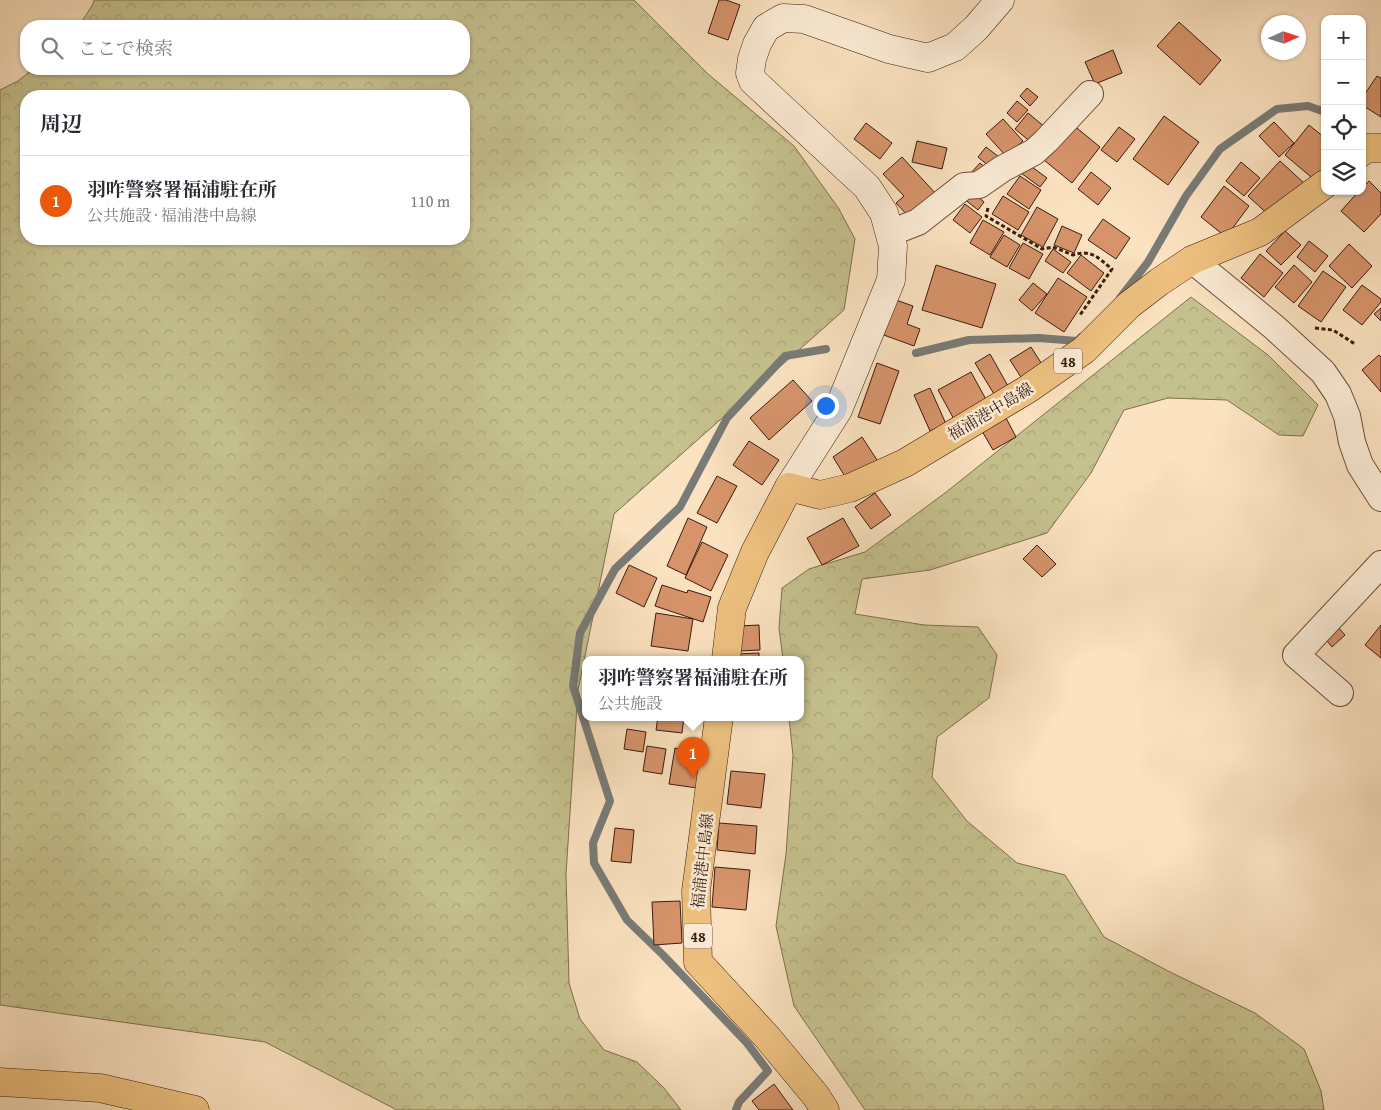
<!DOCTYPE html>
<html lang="ja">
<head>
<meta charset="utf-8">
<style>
	:root { --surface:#fff; --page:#f7f7f7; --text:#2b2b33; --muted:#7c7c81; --line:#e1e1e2; --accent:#ea580c }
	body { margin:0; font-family:"Gentium Book Plus","Noto Serif JP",serif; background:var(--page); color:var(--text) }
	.controls { position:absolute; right:15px; top:15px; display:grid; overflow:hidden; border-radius:10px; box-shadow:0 1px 4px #0004 }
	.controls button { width:45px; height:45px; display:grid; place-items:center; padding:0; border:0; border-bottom:1px solid var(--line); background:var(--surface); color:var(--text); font:25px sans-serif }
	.compass { position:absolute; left:1261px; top:15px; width:45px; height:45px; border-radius:50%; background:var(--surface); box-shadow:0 1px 4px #0004; rotate:87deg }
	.you { position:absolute; left:825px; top:405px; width:18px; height:18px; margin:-12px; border:4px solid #fff; border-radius:50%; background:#1a73e8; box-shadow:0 0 0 8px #1a73e833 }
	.badge { display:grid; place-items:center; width:32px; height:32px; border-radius:50%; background:var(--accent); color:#fff; font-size:16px; font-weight:700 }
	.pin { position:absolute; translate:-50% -41px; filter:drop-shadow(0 1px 2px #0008) }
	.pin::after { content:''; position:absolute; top:26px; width:18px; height:15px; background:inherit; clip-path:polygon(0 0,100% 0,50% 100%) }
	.popup { position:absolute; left:582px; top:656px; width:222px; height:65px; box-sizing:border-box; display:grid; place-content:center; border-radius:10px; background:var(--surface); filter:drop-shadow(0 1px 4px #0005); font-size:16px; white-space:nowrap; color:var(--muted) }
	.popup b { font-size:19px; color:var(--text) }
	.popup::after { content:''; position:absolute; left:50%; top:100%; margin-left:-10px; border:10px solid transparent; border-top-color:var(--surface) }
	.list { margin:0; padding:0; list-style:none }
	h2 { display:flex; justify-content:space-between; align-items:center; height:65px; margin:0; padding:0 20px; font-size:21px }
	h2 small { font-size:16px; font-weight:400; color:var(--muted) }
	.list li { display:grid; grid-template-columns:32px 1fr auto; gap:15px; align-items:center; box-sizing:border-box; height:90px; padding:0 20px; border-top:1px solid var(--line) }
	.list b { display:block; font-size:19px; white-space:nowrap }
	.list p { margin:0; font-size:16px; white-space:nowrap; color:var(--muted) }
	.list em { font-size:16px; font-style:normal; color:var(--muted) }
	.icon { flex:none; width:28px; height:28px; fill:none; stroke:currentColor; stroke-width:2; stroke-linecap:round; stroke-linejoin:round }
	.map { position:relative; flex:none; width:1381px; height:1110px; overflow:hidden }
	.search { position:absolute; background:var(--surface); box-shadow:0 1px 4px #0004; left:20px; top:20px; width:450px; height:55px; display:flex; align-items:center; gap:12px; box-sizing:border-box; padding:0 18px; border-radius:20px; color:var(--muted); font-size:19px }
	.panel { position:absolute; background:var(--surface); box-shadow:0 1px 4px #0004; left:20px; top:90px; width:450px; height:155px; border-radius:20px }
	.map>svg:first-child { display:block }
	.forest { fill:url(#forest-crowns); stroke:#806e4e; fill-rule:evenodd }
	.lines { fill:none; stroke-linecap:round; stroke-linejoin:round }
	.stream { stroke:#797b77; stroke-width:8 }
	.building { fill:#d7946b; stroke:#3b1b0f }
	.street-casing { stroke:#6b4d3b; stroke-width:28 }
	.secondary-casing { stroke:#3b1b0f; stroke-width:29 }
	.primary-casing { stroke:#3b1b0f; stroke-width:29 }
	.path { stroke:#3b1b0f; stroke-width:3; stroke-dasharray:4 2.5; stroke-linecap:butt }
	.street { stroke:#fcecd6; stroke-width:26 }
	.secondary { stroke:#fcecd6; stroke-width:28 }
	.primary { stroke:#eec180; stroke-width:28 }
	.labels { text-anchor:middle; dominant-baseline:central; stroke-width:5; stroke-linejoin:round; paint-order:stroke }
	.shield { fill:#fcecd6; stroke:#755a4b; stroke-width:1 }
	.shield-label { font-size:15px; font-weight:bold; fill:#3b1b0f }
	.street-label { font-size:16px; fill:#3b1b0f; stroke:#fcecd6 }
</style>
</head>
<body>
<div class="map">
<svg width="1381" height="1110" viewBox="0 0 1381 1110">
	<defs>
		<pattern id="forest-crowns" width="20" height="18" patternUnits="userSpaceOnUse" patternTransform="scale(1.25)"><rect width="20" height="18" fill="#c5c18e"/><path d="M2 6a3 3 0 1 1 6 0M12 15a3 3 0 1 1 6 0" fill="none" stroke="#aaa579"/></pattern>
	</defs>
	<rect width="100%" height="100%" fill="#fbe2c0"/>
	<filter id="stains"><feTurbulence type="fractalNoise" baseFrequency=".004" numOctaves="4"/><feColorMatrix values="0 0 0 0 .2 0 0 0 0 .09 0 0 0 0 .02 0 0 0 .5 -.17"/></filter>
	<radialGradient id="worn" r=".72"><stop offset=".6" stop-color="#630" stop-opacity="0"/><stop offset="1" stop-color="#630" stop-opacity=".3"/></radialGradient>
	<path class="forest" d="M94 0H634L708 74 794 146 839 209 855 239 844 310 614 514 578 690 566 874 569 983 580 1019 604 1050 637 1062 664 1088 681 1110H397L265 1042 0 1005V90L18 81 33 69H464V26H79L93 4ZM26 96H464V239H26Z
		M1191 297 1268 355 1318 405 1303 436 1279 435 1227 400 1168 398 1124 410 1091 473 1047 533 930 570 862 579 855 614 924 625 978 627 997 655 989 698 937 737 932 777 967 821 1017 863 1065 875 1104 937 1170 972 1255 1013 1304 1049 1321 1091 1324 1110H865L794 1006 776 926 786 854 793 756 789 717H800V659H783L779 628 782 588 809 569 865 552 945 493Z"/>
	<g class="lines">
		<path class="stream" d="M1120 298 1148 262 1186 196 1220 149 1277 109 1308 106 1325 112
			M916 353 969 340 1039 338 1077 341 1081 337
			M736 1110 739 1102 768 1071 747 1043 663 955 627 920 594 863 593 843 610 801 573 686 580 633 615 569 680 507 727 418 785 356 826 349"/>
	</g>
	<path class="building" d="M719 0H726L740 5 728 40 708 33Z
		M1179 22 1221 60 1200 85 1157 46Z
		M1113 50 1122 73 1095 84 1085 62Z
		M1377 76 1381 78V117L1362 105V98Z
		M1027 88 1038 97 1030 106 1020 96Z
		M1017 101 1028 110 1017 122 1007 113Z
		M1028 113 1046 128 1033 144 1015 129Z
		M1164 116 1199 142 1168 185 1133 159Z
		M1003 119 1023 141 1006 156 986 134Z
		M1274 122 1294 143 1279 157 1259 136Z
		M866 123 892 143 880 159 854 139Z
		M1072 124 1100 147 1072 183 1044 160Z
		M1309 125 1325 138V173L1317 182 1285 155Z
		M1119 127 1135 139 1117 162 1101 150Z
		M917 141 947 148 942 169 912 162Z
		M986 147 999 157 991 168 978 157Z
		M902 157 937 195 911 219 896 203 904 196 883 174Z
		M1280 161 1305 184 1273 219 1248 196Z
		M1241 162 1260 178 1244 196 1226 181Z
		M980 163 987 169 969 175Z
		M1028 164 1047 178 1040 187 1021 173Z
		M1091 172 1111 188 1098 205 1078 189Z
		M1020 176 1041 190 1029 209 1007 194Z
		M1369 181 1381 193V214L1364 232 1341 211 1359 191H1362V188Z
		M1224 186 1249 206 1226 237 1201 217Z
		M970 190 984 202 978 210 963 198Z
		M1003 196 1029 212 1018 230 992 214Z
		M965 204 982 217 970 233 953 220Z
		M1037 207 1058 219 1043 247 1021 235Z
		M1103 219 1130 238 1116 259 1088 240Z
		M983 220 1004 232 990 255 970 243Z
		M1062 226 1082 235 1074 253 1054 245Z
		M1285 231 1301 245 1281 265 1266 251Z
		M1004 235 1020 245 1007 267 990 257Z
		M1309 241 1328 256 1315 272 1297 257Z
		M1023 243 1043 254 1029 279 1009 268Z
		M1349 244 1372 266 1352 288 1329 266Z
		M1053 249 1071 262 1063 273 1045 261Z
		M1260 254 1283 273 1264 297 1241 278Z
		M1081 255 1104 273 1091 291 1067 273Z
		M936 265 996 284 982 328 922 310Z
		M1294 265 1312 282 1294 303 1275 287Z
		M1323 271 1346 287 1321 322 1298 306Z
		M1058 278 1087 297 1064 332 1035 313Z
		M1033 283 1047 294 1032 311 1019 300Z
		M1362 285 1381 299V302L1362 325 1343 310Z
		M893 299 913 306 907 324 920 329 914 346 881 334Z
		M1381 308V321L1374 314Z
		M1031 347 1045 369 1024 382 1010 360Z
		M990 354 1008 386 994 394 975 363Z
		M1379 355 1381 357V392L1362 370Z
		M877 363 899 371 880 424 858 417Z
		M971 372 989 405 956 423 938 390Z
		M793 380 812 401 769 440 750 418Z
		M930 388 946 424 930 431 914 395Z
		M1006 418 1016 437 993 450 982 431Z
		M862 437 879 463 849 483 833 457Z
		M749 441 779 460 762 485 733 465Z
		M717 476 737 486 717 523 697 513Z
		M875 493 891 515 871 529 855 507Z
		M688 518 707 527 686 575 667 566Z
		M843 518 859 546 822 565 807 538Z
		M702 542 728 555 711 591 685 578Z
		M1037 545 1056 564 1042 577 1023 559Z
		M629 565 657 578 644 607 616 593Z
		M662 585 687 593 688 590 711 597 703 622 655 606Z
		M656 613 693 619 688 651 651 646Z
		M759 625 760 650 740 651 739 626Z
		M1336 625 1345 635 1332 647 1323 636Z
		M1381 625V658L1365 645Z
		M759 653V659H736V654Z
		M658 717H684L682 733 656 730Z
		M627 729 646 732 643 752 624 749Z
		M647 746 666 749 662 774 643 771Z
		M675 748 702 753 697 788 669 784Z
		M731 771 765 774 761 808 727 804Z
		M719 823 757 826 755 854 717 850Z
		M615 828 634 830 631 863 611 861Z
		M715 867 750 870 746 910 712 907Z
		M680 901 682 943 654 945 652 902Z
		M774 1084 793 1110H759L752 1101Z"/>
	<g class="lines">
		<g class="street-casing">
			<path id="street" d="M890 233 918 222 964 186 979 185 1002 169 1034 152 1046 141 1090 94
				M1192 260 1274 327 1323 372 1338 394 1347 416 1352 442 1360 465 1381 498
				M1340 693 1296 655 1381 564"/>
		</g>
		<g class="secondary-casing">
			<path id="secondary" d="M789 487 838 410 891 280 893 246 884 213 867 187 753 81 750 73 752 59 757 44 766 28 783 18 804 19 889 49 928 58 955 47 976 28 1000 0"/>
		</g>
		<g class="primary-casing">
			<path id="primary" d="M1362 152 1366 148H1381
				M726 659 732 608 755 552 789 487 820 495 850 488 905 463 1028 389 1084 350 1129 305 1159 282 1192 260 1260 232 1325 184
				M719 717 696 891 698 962 767 1037 816 1096 825 1110
				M0 1082 100 1088 195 1110"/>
		</g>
		<path class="path" d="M988 208 986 216 1042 249 1053 247 1073 255C1092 249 1098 258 1112 269L1080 315
			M1315 328 1333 330 1355 344"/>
		<use href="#street" class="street"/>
		<use href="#secondary" class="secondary"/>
		<use href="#primary" class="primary"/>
	</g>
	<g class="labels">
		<g class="shield">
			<rect x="1054" y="348.5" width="28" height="25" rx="4"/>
			<rect x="684" y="923.5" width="28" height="25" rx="4"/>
		</g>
		<g class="shield-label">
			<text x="1068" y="361">48</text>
			<text x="698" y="936">48</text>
		</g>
		<g class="street-label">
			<text transform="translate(990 411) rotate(-31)">福浦港中島線</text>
			<text transform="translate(702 861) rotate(-84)">福浦港中島線</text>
		</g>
	</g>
	<rect width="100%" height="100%" filter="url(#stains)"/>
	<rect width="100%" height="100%" fill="url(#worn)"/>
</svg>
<div class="controls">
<button>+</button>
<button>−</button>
<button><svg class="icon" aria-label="locate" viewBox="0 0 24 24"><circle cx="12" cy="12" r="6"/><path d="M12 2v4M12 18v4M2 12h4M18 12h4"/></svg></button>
<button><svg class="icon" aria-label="layers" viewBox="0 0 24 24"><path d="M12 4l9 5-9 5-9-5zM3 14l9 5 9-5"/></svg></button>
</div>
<svg class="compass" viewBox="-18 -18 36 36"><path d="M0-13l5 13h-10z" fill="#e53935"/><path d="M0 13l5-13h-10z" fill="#7c7c81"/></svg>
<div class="you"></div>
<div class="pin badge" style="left:693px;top:778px">1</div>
<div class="popup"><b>羽咋警察署福浦駐在所</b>公共施設</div>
<div class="search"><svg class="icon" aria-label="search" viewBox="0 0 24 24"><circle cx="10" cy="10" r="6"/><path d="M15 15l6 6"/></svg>ここで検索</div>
<section class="panel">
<h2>周辺<small></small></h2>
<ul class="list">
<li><span class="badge">1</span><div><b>羽咋警察署福浦駐在所</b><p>公共施設 · 福浦港中島線</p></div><em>110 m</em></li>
</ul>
</section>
</div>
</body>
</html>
